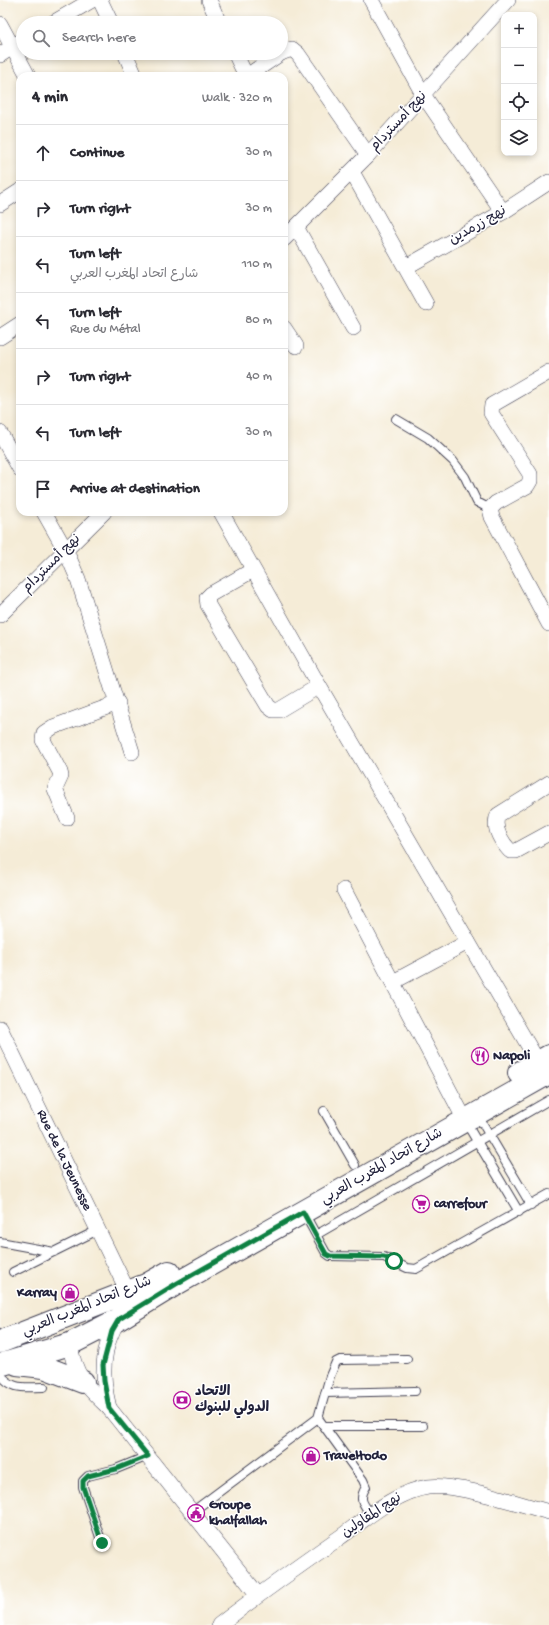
<!DOCTYPE html>
<html lang="en">
<head>
<meta charset="utf-8">
<style>
	:root { --surface:#fff; --page:#f7f7f7; --text:#2b2b33; --muted:#7c7c81; --line:#e1e1e2 }
	body { margin:0; font-family:"Gochi Hand","Playpen Sans Arabic",sans-serif; background:var(--page); color:var(--text) }
	.controls { position:absolute; right:12px; top:12px; display:grid; overflow:hidden; border-radius:8px; box-shadow:0 2px 6px #0003 }
	.controls button { width:36px; height:36px; display:grid; place-items:center; padding:0; border:0; border-bottom:1px solid var(--line); background:var(--surface); color:var(--text); font:20px sans-serif }
	.stop { position:absolute; width:12px; height:12px; margin:-9px; border:3px solid #0b8043; border-radius:50%; background:#fff }
	.stop.end { background:#0b8043; border-color:#fff; box-shadow:0 1px 4px #0008 }
	.list { margin:0; padding:0; list-style:none }
	h2 { display:flex; justify-content:space-between; align-items:center; height:52px; margin:0; padding:0 16px; font-size:17px }
	h2 small { font-size:13px; font-weight:400; color:var(--muted) }
	.list li { display:grid; grid-template-columns:26px 1fr auto; gap:12px; align-items:center; box-sizing:border-box; height:56px; padding:0 16px; border-top:1px solid var(--line) }
	.list b { display:block; font-size:15px; white-space:nowrap }
	.list p { margin:0; font-size:13px; white-space:nowrap; color:var(--muted) }
	.list em { font-size:13px; font-style:normal; color:var(--muted) }
	.icon { flex:none; width:22px; height:22px; fill:none; stroke:currentColor; stroke-width:2; stroke-linecap:round; stroke-linejoin:round }
	.map { position:relative; flex:none; width:549px; height:1625px; overflow:hidden }
	.search { position:absolute; background:var(--surface); box-shadow:0 2px 6px #0003; left:16px; top:16px; width:272px; height:44px; display:flex; align-items:center; gap:10px; box-sizing:border-box; padding:0 14px; border-radius:22px; color:var(--muted); font-size:15px }
	.panel { position:absolute; background:var(--surface); box-shadow:0 2px 6px #0003; left:16px; top:72px; width:272px; height:444px; border-radius:12px }
	.map>svg:first-child { display:block }
	.lines { fill:none; stroke-linecap:round; stroke-linejoin:round }
	.service-casing { stroke:#424052; stroke-width:10 }
	.minor-casing { stroke:#424052; stroke-width:16 }
	.primary-casing { stroke:#424052; stroke-width:24 }
	.service { stroke:#fff; stroke-width:8 }
	.minor { stroke:#fff; stroke-width:15 }
	.primary { stroke:#fff; stroke-width:22 }
	.route { stroke:#0b8043; stroke-width:5 }
	.labels { text-anchor:middle; dominant-baseline:central; stroke-width:3; stroke-linejoin:round; paint-order:stroke }
	.street-label { font-size:14px; fill:#22223b; stroke:#fff }
	.poi-label { font-size:14px; font-weight:bold; fill:#22223b; stroke:#fff; text-anchor:start }
</style>
</head>
<body>
<div class="map">
<svg width="549" height="1625" viewBox="0 0 549 1625">
	<rect width="100%" height="100%" fill="#fff"/>
	<filter id="ink" filterUnits="userSpaceOnUse"><feTurbulence type="fractalNoise" baseFrequency=".025" numOctaves="2"/><feDisplacementMap in="SourceGraphic" scale="8" xChannelSelector="R" yChannelSelector="G"/><feConvolveMatrix kernelMatrix="1 2 1 2 8 2 1 2 1" color-interpolation-filters="sRGB"/></filter>
	<filter id="wash" filterUnits="userSpaceOnUse"><feTurbulence type="fractalNoise" baseFrequency=".012" numOctaves="4" result="noise"/><feDisplacementMap in="SourceGraphic" scale="16" xChannelSelector="R" yChannelSelector="G"/><feGaussianBlur stdDeviation="0.9" result="paint"/><feColorMatrix in="noise" values="0 0 0 0 0 0 0 0 0 0 0 0 0 0 0 0 0 1.4 0 .05"/><feComposite in="paint" operator="in"/></filter>
	<g filter="url(#wash)">
		<rect width="100%" height="100%" fill="#f5ecd7"/>
	</g>
	<g filter="url(#ink)">
		<g class="lines">
			<g class="service-casing">
				<path id="service" d="M396 419 428 438 453 461 465 477 477 502 490 509
					M324 1111 355 1165
					M477 1114 531 1205
					M465 1121 519 1212
					M304 1213 326 1253 330 1256 384 1257 407 1268 416 1269 549 1194
					M316 1235 549 1100
					M0 1242 54 1252
					M13 1272 98 1230
					M0 1374C13 1391 25 1387 44 1387
					M325 1393 415 1391
					M318 1418 363 1480 366 1487C358 1500 363 1503 371 1515
					M326 1426H423
					M192 1512 318 1418 330 1376 336 1362 340 1360 407 1359
					M102 1543 83 1487V1481L88 1476 116 1469 148 1456"/>
			</g>
			<g class="minor-casing">
				<g id="minor">
					<path d="M100 0 111 23"/>
					<path d="M209 0 219 23"/>
					<path d="M371 0 424 96 503 212"/>
					<path d="M53 23 92 0"/>
					<path d="M0 24 28 76"/>
					<path d="M125 53 135 76"/>
					<path d="M235 53 246 76"/>
					<path d="M281 53 292 49 298 54 368 155"/>
					<path d="M0 55 23 40"/>
					<path d="M247 76 281 53"/>
					<path d="M352 172 426 304"/>
					<path d="M0 204 20 191"/>
					<path d="M296 227 353 328"/>
					<path d="M284 239 368 155 508 0"/>
					<path d="M406 267 503 212 549 182"/>
					<path d="M284 328 296 346"/>
					<path d="M0 337 20 324"/>
					<path d="M549 372 492 405 491 413 530 474V481L527 486 496 503 490 509 492 517 549 624"/>
					<path d="M0 433 20 469"/>
					<path d="M44 512 66 551 78 579 132 752"/>
					<path d="M221 512 319 686 538 1062"/>
					<path d="M253 570 211 594 207 598 208 605 268 706 273 710H279L319 686"/>
					<path d="M0 615 104 512"/>
					<path d="M549 783 498 815C492 828 501 841 510 851H516L549 833"/>
					<path d="M67 818 55 789 61 776 60 772 43 740 44 733 53 727 118 703"/>
					<path d="M344 890 465 1120"/>
					<path d="M393 982 468 942"/>
					<path id="s1" d="M0 1028 128 1292"/>
					<path d="M70 1344C74 1376 87 1387 109 1408L258 1595"/>
					<path d="M109 1408C101 1376 101 1347 119 1319"/>
					<path d="M219 1625C258 1595 299 1566 339 1538 364 1520 397 1491 428 1487 457 1483 519 1504 549 1512"/>
				</g>
			</g>
			<g class="primary-casing">
				<path id="primary" d="M519 1073 549 1056
					M0 1342 146 1285 169 1272
					M17 1364 44 1367 83 1382
					M0 1365 70 1344 119 1319 176 1284 549 1073"/>
			</g>
			<use href="#service" class="service"/>
			<use href="#minor" class="minor"/>
			<use href="#primary" class="primary"/>
		</g>
	</g>
	<g class="lines" filter="url(#ink)">
		<path class="route" d="M102 1543 83 1487V1481L88 1476 116 1469 148 1456 109 1408 104 1381 103 1365 112 1331 119 1319 176 1284 303 1212 326 1254 330 1256 384 1257 394 1261"/>
	</g>
	<defs>
		<g id="restaurant-ring" transform="scale(0.9)"><circle r="9.5" fill="#fff" stroke="#b5179e" stroke-width="1.5"/><path d="M-5-6h1v4h1v-4h1v4h1v-4h1v5L-1.5 .5V6h-2V.5L-5-1ZM5-6V6H3V1.5H1.5Q1.5-4 5-6Z" fill="#b5179e"/></g>
		<g id="supermarket-ring" transform="scale(0.9)"><circle r="9.5" fill="#fff" stroke="#b5179e" stroke-width="1.5"/><path d="M-6-5.5h2.5l.6 2H6L4.5 2H-2.5L-4.4-4H-6ZM-1.5 3.2a1.3 1.3 0 1 0 .1 0ZM3 3.2a1.3 1.3 0 1 0 .1 0Z" fill="#b5179e"/></g>
		<g id="shop-ring" transform="scale(0.9)"><circle r="9.5" fill="#fff" stroke="#b5179e" stroke-width="1.5"/><path d="M-5-2.5h2.3a2.7 3.5 0 0 1 5.4 0H5L5.5 6h-11ZM-1.5-2.5h3a1.5 2.3 0 0 0-3 0Z" fill="#b5179e"/></g>
		<g id="bank-ring" transform="scale(0.9)"><circle r="9.5" fill="#fff" stroke="#b5179e" stroke-width="1.5"/><path d="M-6-4H6V4H-6ZM0-2.3a2.3 2.3 0 1 0 0 4.6a2.3 2.3 0 1 0 0-4.6Z" fill="#b5179e"/></g>
		<g id="civic-ring" transform="scale(0.9)"><circle r="9.5" fill="#fff" stroke="#b5179e" stroke-width="1.5"/><path d="M-.6-6.5H3V-4.5H.6V-3L4-1V1h2V6H-6V1h2V-1L-.6-3ZM-1.2 2.5V6h2.4V2.5Z" fill="#b5179e"/></g>
	</defs>
	<g fill-rule="evenodd">
		<use href="#restaurant-ring" x="480" y="1056"/>
		<use href="#supermarket-ring" x="421" y="1204"/>
		<use href="#shop-ring" x="70" y="1293"/>
		<use href="#bank-ring" x="182" y="1400"/>
		<use href="#shop-ring" x="311" y="1456"/>
		<use href="#civic-ring" x="196" y="1513"/>
	</g>
	<g class="labels">
		<g class="street-label">
			<text transform="translate(399 122) rotate(-47)">نهج أمستردام</text>
			<text transform="translate(478 226) rotate(-30)">نهج زرمدين</text>
			<text transform="translate(52 564) rotate(-45)">نهج أمستردام</text>
			<text stroke="none"><textPath href="#s1" startOffset="147">Rue de la Jeunesse</textPath></text>
			<text transform="translate(382 1167) rotate(-30)">شارع اتحاد المغرب العربي</text>
			<text transform="translate(87 1307) rotate(-22)">شارع اتحاد المغرب العربي</text>
			<text transform="translate(372 1516) rotate(-34)">نهج المقاولين</text>
		</g>
		<g class="poi-label">
			<text x="493" y="1056">Napoli</text>
			<text x="434" y="1204">carrefour</text>
			<text x="57" y="1293" text-anchor="end">Karray</text>
			<text x="195" y="1392">الاتحاد<tspan x="195" dy="16">الدولي للبنوك</tspan></text>
			<text x="324" y="1456">Traveltodo</text>
			<text x="209" y="1505">Groupe<tspan x="209" dy="16">khalfallah</tspan></text>
		</g>
	</g>
</svg>
<div class="controls">
<button>+</button>
<button>−</button>
<button><svg class="icon" aria-label="locate" viewBox="0 0 24 24"><circle cx="12" cy="12" r="6"/><path d="M12 2v4M12 18v4M2 12h4M18 12h4"/></svg></button>
<button><svg class="icon" aria-label="layers" viewBox="0 0 24 24"><path d="M12 4l9 5-9 5-9-5zM3 14l9 5 9-5"/></svg></button>
</div>
<div class="stop" style="left:394px;top:1261px"></div>
<div class="stop end" style="left:102px;top:1543px"></div>
<div class="search"><svg class="icon" aria-label="search" viewBox="0 0 24 24"><circle cx="10" cy="10" r="6"/><path d="M15 15l6 6"/></svg>Search here</div>
<section class="panel">
<h2>4 min<small>Walk · 320 m</small></h2>
<ul class="list">
<li><svg class="icon" aria-label="ahead" viewBox="0 0 24 24"><path d="M12 20V5M6 11l6-6 6 6"/></svg><div><b>Continue</b></div><em>30 m</em></li>
<li><svg class="icon" aria-label="right" viewBox="0 0 24 24"><path d="M7 20v-9h11M14 6l5 5-5 5"/></svg><div><b>Turn right</b></div><em>30 m</em></li>
<li><svg class="icon" aria-label="left" viewBox="0 0 24 24"><path d="M17 20v-9H6M10 6l-5 5 5 5"/></svg><div><b>Turn left</b><p>شارع اتحاد المغرب العربي</p></div><em>110 m</em></li>
<li><svg class="icon" aria-label="left" viewBox="0 0 24 24"><path d="M17 20v-9H6M10 6l-5 5 5 5"/></svg><div><b>Turn left</b><p>Rue du Métal</p></div><em>80 m</em></li>
<li><svg class="icon" aria-label="right" viewBox="0 0 24 24"><path d="M7 20v-9h11M14 6l5 5-5 5"/></svg><div><b>Turn right</b></div><em>40 m</em></li>
<li><svg class="icon" aria-label="left" viewBox="0 0 24 24"><path d="M17 20v-9H6M10 6l-5 5 5 5"/></svg><div><b>Turn left</b></div><em>30 m</em></li>
<li><svg class="icon" aria-label="arrive" viewBox="0 0 24 24"><path d="M6 21V4h12l-3 4 3 4H6"/></svg><div><b>Arrive at destination</b></div></li>
</ul>
</section>
</div>
</body>
</html>
